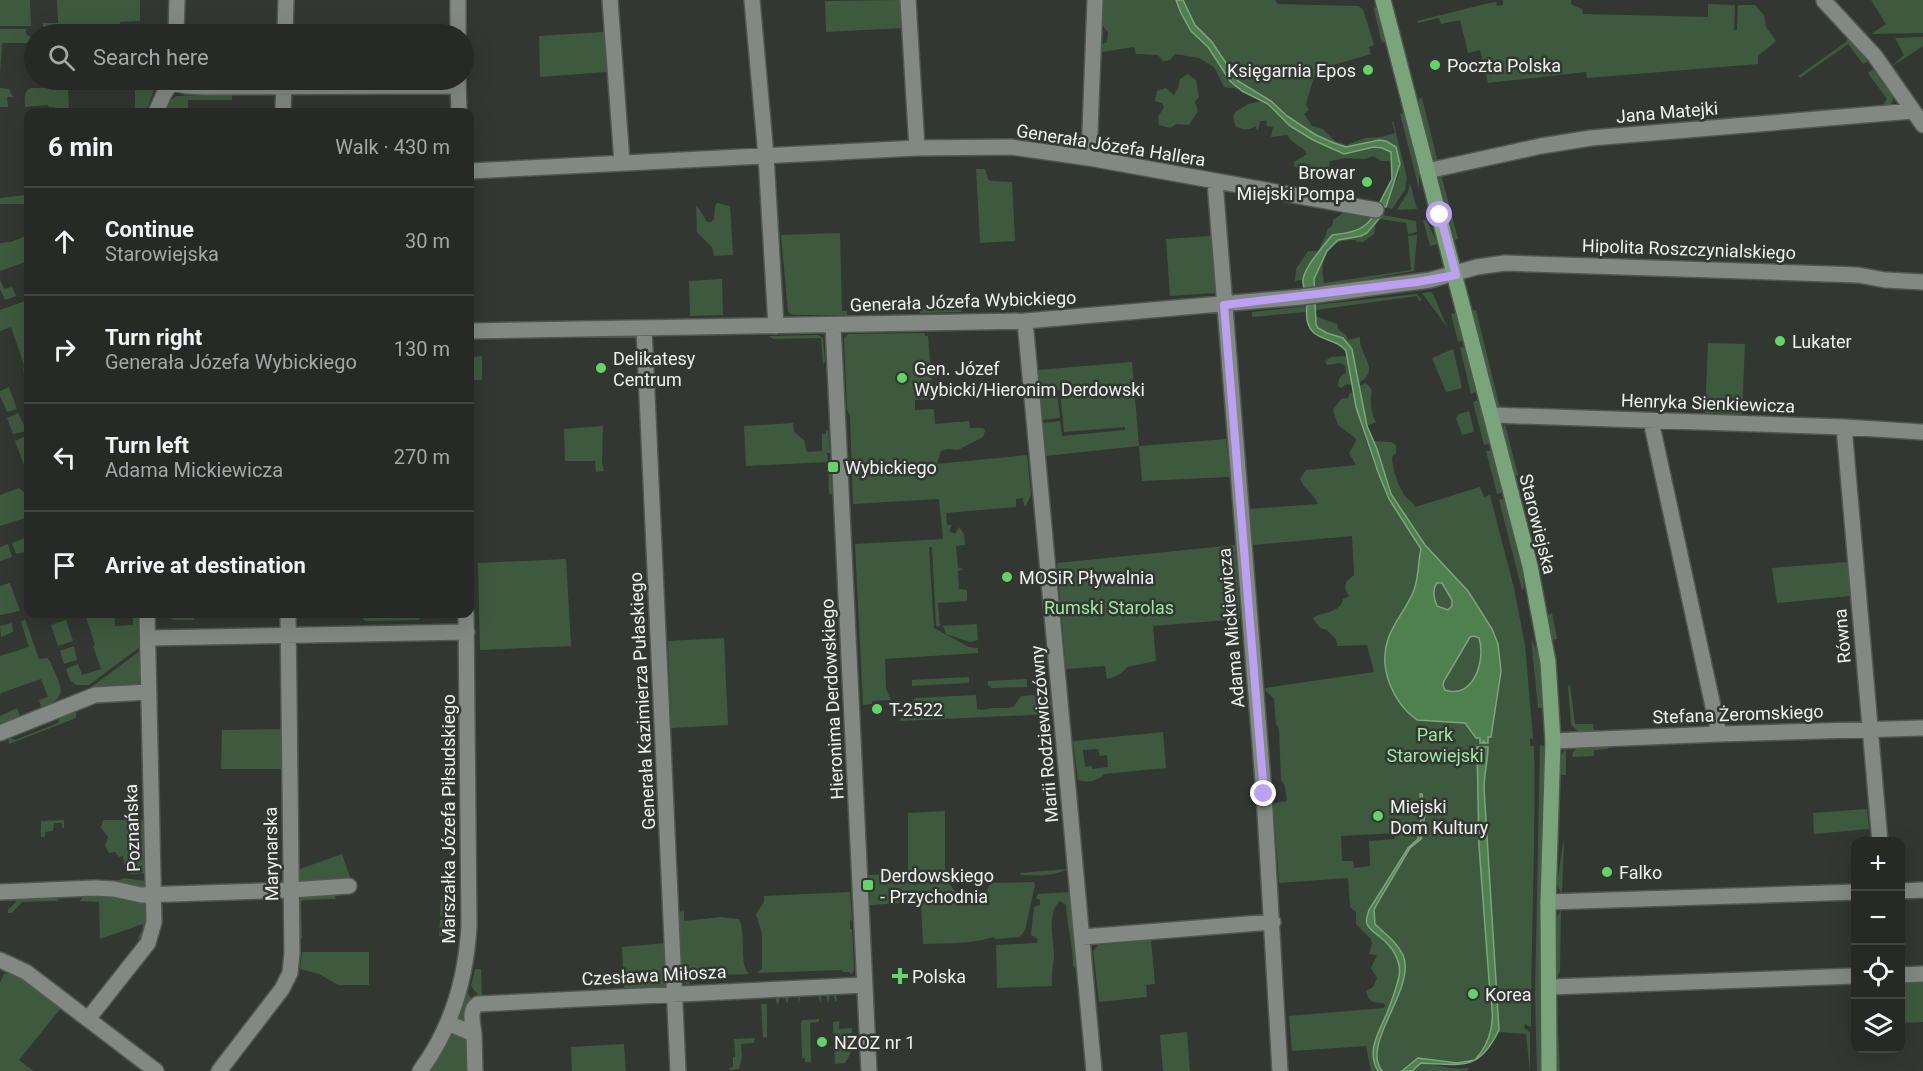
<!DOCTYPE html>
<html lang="en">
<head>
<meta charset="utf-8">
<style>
	:root { --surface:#262926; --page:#2e312e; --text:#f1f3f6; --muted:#a4a6a7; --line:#424543 }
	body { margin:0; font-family:Roboto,sans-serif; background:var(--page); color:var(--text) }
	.controls { position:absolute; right:18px; bottom:18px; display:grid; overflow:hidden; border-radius:12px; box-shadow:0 6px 24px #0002 }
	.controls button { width:54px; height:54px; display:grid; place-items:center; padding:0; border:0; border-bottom:2px solid var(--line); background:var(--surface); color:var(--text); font:30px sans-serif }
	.stop { position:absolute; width:18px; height:18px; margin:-14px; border:4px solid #bca0f2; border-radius:50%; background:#fff }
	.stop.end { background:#bca0f2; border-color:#fff; box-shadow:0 2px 6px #0008 }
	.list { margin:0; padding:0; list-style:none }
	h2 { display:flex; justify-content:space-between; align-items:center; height:78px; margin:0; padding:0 24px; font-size:26px }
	h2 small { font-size:20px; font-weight:400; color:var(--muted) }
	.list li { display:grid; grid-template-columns:39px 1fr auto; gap:18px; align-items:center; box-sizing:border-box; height:108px; padding:0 24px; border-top:2px solid var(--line) }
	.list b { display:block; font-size:22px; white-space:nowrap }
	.list p { margin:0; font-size:20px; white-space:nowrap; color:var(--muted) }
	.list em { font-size:20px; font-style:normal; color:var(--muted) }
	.icon { flex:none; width:33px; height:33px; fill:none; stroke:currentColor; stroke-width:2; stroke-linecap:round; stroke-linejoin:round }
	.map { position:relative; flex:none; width:1923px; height:1071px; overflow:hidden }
	.search { position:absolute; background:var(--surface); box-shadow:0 6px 24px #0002; left:24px; top:24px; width:450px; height:66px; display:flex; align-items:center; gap:15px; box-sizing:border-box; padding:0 21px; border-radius:33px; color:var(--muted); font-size:22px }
	.panel { position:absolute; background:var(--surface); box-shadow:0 6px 24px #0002; left:24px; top:108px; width:450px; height:510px; border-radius:12px }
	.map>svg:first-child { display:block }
	.green { fill:#3e5a3e; fill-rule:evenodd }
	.water { fill:#4f814f; stroke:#7fa37f; stroke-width:1.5; fill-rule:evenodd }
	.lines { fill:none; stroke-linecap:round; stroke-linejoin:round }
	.minor-casing { stroke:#515651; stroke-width:18 }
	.major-casing { stroke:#515651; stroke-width:18 }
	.minor { stroke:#828882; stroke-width:15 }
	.major { stroke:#7aa57a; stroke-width:15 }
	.route { stroke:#bca0f2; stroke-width:8 }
	.poi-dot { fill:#64d468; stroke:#323732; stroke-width:2 }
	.labels { text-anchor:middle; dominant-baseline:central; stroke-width:5; stroke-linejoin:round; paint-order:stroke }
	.poi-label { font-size:18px; fill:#eef1ee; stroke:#323732; text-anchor:start }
	.street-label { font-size:18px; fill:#eef1ee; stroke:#323732 }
	.park-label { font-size:18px; fill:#9fe79f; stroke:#323732 }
</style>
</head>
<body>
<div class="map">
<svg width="1923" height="1071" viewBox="0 0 1923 1071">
	<rect width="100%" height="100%" fill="#323732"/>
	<path class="green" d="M0 0H30L31 26H0Z
		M57 0H140V21L120 22V34H75V28H43V23H58Z
		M901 0 903 28 826 32 825 1Z
		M1104 0H1176L1181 13 1191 31 1204 41 1230 81 1240 89 1224 87 1214 67 1199 58 1175 54 1170 60 1163 61 1158 55 1136 54 1134 47 1102 52 1100 45 1107 42 1108 32C1096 21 1103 13 1104 0Z
		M1183 0H1275L1278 4 1358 6 1363 9 1374 45 1369 47 1371 54 1316 70 1306 104 1309 110 1304 114 1312 126 1323 129 1335 141 1347 145 1365 138 1381 137 1395 133 1392 122 1393 121 1407 178 1405 190 1392 209 1386 207V202L1399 174 1400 164 1389 142 1373 140 1346 147 1326 140 1287 116 1271 101 1238 81 1212 42 1195 25Z
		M1503 0H1571V4L1582 9 1583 14 1708 17V4L1735 5 1734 30H1737L1738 5H1755L1764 15 1766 27 1776 41 1758 56V64L1587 78 1586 72 1488 83 1480 50 1468 53 1460 20 1441 24 1439 18 1418 23 1417 21 1485 4 1496 2 1497 6 1503 5Z
		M1871 0H1923V33L1871 34 1886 24Z
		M1373 6 1378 10 1386 41 1382 43Z
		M0 29H26V34L33 39 34 69 31 74 29 72V43H2L0 74Z
		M604 32 607 72 540 77 539 36Z
		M1923 37V46L1891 67 1904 55 1895 38Z
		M1847 39H1850L1868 61 1863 64 1848 44 1800 78 1798 76 1846 42Z
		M1873 69 1893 97 1892 103 1888 106 1812 112V110L1883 105 1887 99 1868 73Z
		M1188 74 1196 80 1199 97 1195 102 1198 111 1189 125 1177 124 1170 128 1159 125 1158 117 1164 107 1162 103 1155 101 1157 91 1166 88 1174 95 1178 88 1180 79Z
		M135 86 152 87 154 90 146 112H135Z
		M0 88 9 89 13 97H7L8 107H0Z
		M31 88H68L69 112H55V107H49L47 105 25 107C25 100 23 91 31 88Z
		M232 94V100H188V112H164L168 102 176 96Z
		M1420 98H1422L1438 163 1433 159 1416 104Z
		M1262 101 1268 104 1290 126 1336 151C1355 157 1373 141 1391 152L1392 161H1381L1373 156 1365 159 1345 158 1330 161 1327 177C1317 177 1302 172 1294 166V162L1307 154C1302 145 1293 145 1287 135L1271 137 1273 127 1266 126 1267 121H1260L1258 131 1255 126C1248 132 1244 129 1236 127L1233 118 1235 112 1248 104Z
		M1405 113 1419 169V189L1400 114Z
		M976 169H985L988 179 991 181 1012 182 1015 241 980 243Z
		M1441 174 1458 239 1455 240 1438 176Z
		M1410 183 1417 209 1397 210 1408 192Z
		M27 193H28V261L0 271V243L10 242 24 237V204H0V198L26 195Z
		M717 203 730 206 733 255 714 256 712 247 697 232 696 206 700 210 707 222H711L714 219 715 206Z
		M1344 212 1373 217C1363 231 1348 233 1332 236L1305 272 1303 281 1301 280 1295 281 1296 269 1308 251H1318L1326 235 1327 230 1332 226 1333 220Z
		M1382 215 1416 221 1417 232 1408 234 1406 223 1380 219Z
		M1423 220H1426L1438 244 1430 246Z
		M1376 223 1374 234 1363 242H1357L1355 240C1327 239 1319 258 1324 283L1411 270 1408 236 1417 235 1414 271 1313 288 1315 274 1330 245 1338 240 1361 236Z
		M840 233 842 311H847V315H793L788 312 781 235Z
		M1211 236 1215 293 1170 296 1166 239Z
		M0 279 4 289 12 287 16 296 5 300 0 289Z
		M722 279 723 315 690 316 689 281Z
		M1431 292 1433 294 1447 327 1422 293Z
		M1417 294 1422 300 1419 301 1417 296 1316 310 1315 305Z
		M28 300V384L23 369 25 368 11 327 0 331V310Z
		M1307 306 1306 312 1252 317V312Z
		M961 308 962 312 920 313V309Z
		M1472 310H1476L1500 408 1496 403Z
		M1459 312 1464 340 1458 342 1451 314Z
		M1315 316 1337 324 1338 329 1346 335 1348 340 1360 337C1358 355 1382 369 1359 383 1356 367 1356 349 1341 338 1335 333 1325 333 1318 328Z
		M925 333V336H928L933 399 915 400V410L934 409 935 424 969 421 970 428H983L985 431 983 437 958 450 947 449 941 451 937 464 1027 455 1031 495 1026 506H1024L1023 498 1016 499V507L946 513 947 525H952L949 531 955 534 959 527 964 534 965 545 956 546 958 568 964 569 958 571 959 589 967 590V601L938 603 940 626H936L932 547H929L934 628 969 647 978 648V653L885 659 886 689 891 700 872 701V704L863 705 855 544 943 539 939 499 853 504 850 416 847 409 844 338 848 334Z
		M818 335 823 338 825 362 823 364 821 338 773 339 769 336Z
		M1708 343 1745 344 1742 414 1705 413Z
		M1465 347 1479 390 1471 394 1460 348Z
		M1453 349 1462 388 1446 392 1432 358Z
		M482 356V380H474V357Z
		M1348 356 1352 385 1347 384 1341 388 1338 386C1338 380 1340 375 1346 373L1345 365 1340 363 1327 365 1325 361 1331 357Z
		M1132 362 1139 446 1226 439 1230 477 1142 481 1139 446 1045 456 1042 423 1060 421 1062 436 1125 430V427L1064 432 1060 390 1057 391 1060 418 1042 420 1038 370Z
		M1366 383 1372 390C1370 398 1370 412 1376 422L1367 426 1359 386Z
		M9 387 17 409 7 412 0 396V391Z
		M1350 393H1354C1363 442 1383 495 1413 536L1415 531 1391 494 1373 441 1391 442 1396 445V453L1392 457C1392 468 1399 488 1405 496 1409 501 1413 501 1415 507L1480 487 1484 497 1490 495 1514 588 1525 645 1533 738 1530 739V746H1534C1536 839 1531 933 1531 1027L1525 1024 1524 1028 1530 1032V1071L1526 1034 1498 1032 1492 1030 1490 1038 1475 1060 1457 1063 1418 1058 1402 1071H1382C1376 1063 1380 1052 1373 1046L1374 1065 1378 1071H1371L1366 1046 1292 1051 1289 1016 1384 1008 1385 1006 1384 1003C1373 1003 1369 1002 1366 991L1373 987 1377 978 1371 968 1377 955 1369 954 1372 944 1371 939 1356 924V912L1350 907 1348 878 1279 883 1273 803 1287 801 1285 786 1281 780 1279 729 1276 724 1274 699 1266 691 1265 688 1374 672 1367 645 1337 646 1336 639 1327 630 1320 628 1313 618C1324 611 1341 613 1343 599L1349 596 1345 589 1346 582 1354 575 1352 536 1253 545 1249 509 1318 504C1314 494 1304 489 1300 479L1306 470 1356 465 1349 453 1356 441 1355 438 1338 425 1333 410 1341 399 1348 398ZM1395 833V839L1369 841 1370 866 1354 868 1353 861H1342L1341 836Z
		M1479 400 1481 401 1491 443 1484 445 1473 402Z
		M1469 411 1474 432 1462 435 1456 418 1459 414Z
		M18 413 27 431 13 434 7 418Z
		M793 423 794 432 804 440 807 452 822 451V434H826V430H828L830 453H827L828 462H831L832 494H829L828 462 746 466 744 426Z
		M1505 424 1518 475 1514 476 1502 431Z
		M603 426 602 463 604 471 596 472 595 461H565L564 429Z
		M28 435V473H27L15 441Z
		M1492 450 1504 488 1501 493 1497 494 1486 451Z
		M19 488 28 496V517L0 526V495Z
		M1503 499 1506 501 1522 562 1524 588 1522 590 1499 500Z
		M28 537V544L25 552 16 554 12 543Z
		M8 544 12 557 0 561V547Z
		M1235 545 1240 619 1153 626 1156 661 1127 667C1123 673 1114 678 1107 679L1105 666 1066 669 1057 563Z
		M566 559 571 646 480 650 478 563Z
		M1847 562 1851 596 1777 603 1772 568Z
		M10 583 20 611 0 615V586Z
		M1552 613 1557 639 1552 640 1546 616Z
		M85 614H114L115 626 133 625V614H140V647L89 685H76L70 680 66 669 78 664 82 675 101 669 93 646 95 645Z
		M165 614H179L180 616 194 615V620H175L167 617Z
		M370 614H422L419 620 366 621 363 619 364 615Z
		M25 619 39 659 47 658 50 661C60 686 71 695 42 709L39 700 48 697 41 679 1 693 0 695V656L29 647 21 622Z
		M66 620 73 641 58 646 51 625Z
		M12 623 13 632 1 637 0 626Z
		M977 624 978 640 970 642 946 634 943 626Z
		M724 638 728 725 671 728 668 641Z
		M1531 638 1541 661 1547 707 1538 708Z
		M74 646 77 660 64 664 60 651Z
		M140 651 141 680 136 686 90 688Z
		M1038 653 1041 655 1043 674 1047 680 1046 685 1038 675 1036 654Z
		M969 677V683L912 686V680Z
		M1027 679V687L992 688 988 685V681Z
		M1570 685 1575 724H1593L1594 731 1579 732 1571 725 1568 686Z
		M1050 694 1052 714 899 721 915 698 976 695 977 709 983 710 992 708H1009L1014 706 1021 696Z
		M17 708 21 718 0 726V716Z
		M76 709V718L9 744 8 737 15 740 58 723 60 715Z
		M287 729 283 769H221L222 730Z
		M1163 732 1166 768 1104 774C1099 781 1086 783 1078 780L1073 741ZM1098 749 1100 756 1107 755 1108 767 1092 769V766L1085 767 1083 750Z
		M1540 745 1547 747 1543 1071H1537L1535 994Z
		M1608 747V749L1594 750V756L1572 757 1573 752 1577 748Z
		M1566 748V775H1560V757Z
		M1867 809 1869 829 1814 834 1813 813Z
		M945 811V874H955L946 880 960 897 977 896 987 891 990 884 994 883 1034 882 1035 885 1025 930 1020 937 995 939 994 937C971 944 948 943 923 944L921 902 870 905 869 875 908 874V813Z
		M144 812 145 814 147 873 130 874 124 864 123 856 119 857 115 852 109 853 105 846 108 837 101 828 103 820H144Z
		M64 820V828H62V823H54L53 831 45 832V837H41V821Z
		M1563 843 1564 844 1562 894 1557 885Z
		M342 854 352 883 299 882 297 870Z
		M1067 869C1055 876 1036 876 1021 875L1020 873Z
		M124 878 146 881 145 891 98 881H116Z
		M85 892 144 901 146 904H149L141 937 137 940 142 930 143 924 100 939 99 902 80 901Z
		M850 892 852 920 850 921V929H852L854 970 851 975 850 972H843L842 970 757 973 762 969V934L756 914 764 902V896Z
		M1070 892 1076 969 1073 966C1073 945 1067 926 1066 905L1060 901C1046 913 1054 941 1054 957 1053 967 1051 976 1052 986L997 988 996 945 1037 943 1038 939 1031 935 1034 907 1040 905V900L1036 898 1038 894Z
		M334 893 336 899 304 900 301 902 302 939 299 936 298 901C307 891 321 893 334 893Z
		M24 896H56L59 901 22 902 12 913H8V910L16 902 15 899Z
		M441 900H451V916H440Z
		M1561 910 1560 971 1557 978 1555 972 1556 919Z
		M684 911V921L720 917 739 919C747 936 738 962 749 974L691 976 689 985 682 982 679 916V912Z
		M440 920H451V936H439Z
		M1151 940 1155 984 1146 985 1147 997 1099 1002 1093 951 1098 945Z
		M666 943 668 985 665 988 624 990 622 947Z
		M302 952H369V985H338L319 974 300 969Z
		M475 969H481L482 995H478L471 986Z
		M11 973 21 978 61 1008 19 1060 33 1071H0V982L4 974Z
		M1923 979V1022L1901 1023 1900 980Z
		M466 991 473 1000 466 1022 463 1023 459 1022 458 1016Z
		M835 993 837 1000 835 1002 834 995H830L828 1003 826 995H821V1003L818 995 800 996 799 1004 798 996H789L787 1005 785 997H780L778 1005 776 1002V996Z
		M1556 998 1557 1003 1560 1071H1556Z
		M761 1004H767V1038L763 1037Z
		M819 1019V1022L810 1023 811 1062H805V1058H802L801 1022 803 1020Z
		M839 1021V1029L852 1028V1033L849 1034 850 1045H852L853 1049 845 1063 835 1064 833 1022Z
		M1187 1032 1190 1071H1163L1160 1035Z
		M454 1034 467 1038V1071H429L449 1038Z
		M755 1038 754 1043 741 1044 742 1057 739 1069 729 1070V1068L733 1067V1057H735L734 1039Z
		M624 1044 626 1071H572L571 1047Z
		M1421 1063C1438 1064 1453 1071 1470 1068L1466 1071H1412Z"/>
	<path class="water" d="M1176 0H1183L1195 25 1212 42 1238 81 1271 101 1287 116 1316 135 1334 143 1346 147 1379 140 1386 141 1396 147 1400 164 1386 207 1378 206 1392 179 1391 152 1382 148 1374 147 1344 154 1313 140 1290 126 1268 104 1242 91 1230 81 1208 47 1191 31 1181 13Z
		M1374 214 1382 215 1367 233 1361 236 1338 240 1327 251 1314 279 1316 324 1318 328 1327 333 1343 338 1352 349 1367 426 1377 449 1391 494 1425 545 1468 591 1492 629 1498 644 1501 671 1491 737H1488V743H1484V740L1483 743H1480V738H1476L1465 723 1417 720C1393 703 1378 668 1388 639 1394 621 1408 607 1414 590 1419 576 1418 562 1421 549L1389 499 1378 472 1356 407 1346 351C1338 340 1324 341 1314 333 1306 325 1306 316 1307 306 1308 298 1304 291 1303 283 1301 270 1324 246 1332 235 1349 233 1366 231 1374 214ZM1437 583H1442L1452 600V606L1448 610 1437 606C1434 600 1432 589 1437 583ZM1474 636 1479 638C1486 659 1474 700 1445 690L1443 685 1444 681 1470 637Z
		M1477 747H1488C1488 761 1484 774 1484 788L1499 1030C1479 1071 1464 1065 1421 1063L1412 1071H1402L1418 1058 1457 1063 1475 1060C1493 1040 1495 1018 1490 993L1479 846Z
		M1420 794H1422L1425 814 1421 839 1410 848 1378 902 1374 910 1375 924C1385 934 1397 942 1403 955 1417 989 1360 1043 1382 1071H1378C1366 1051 1379 1032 1387 1013 1391 1003 1396 989 1399 977 1402 961 1392 946 1380 937 1375 933 1369 929 1367 924 1365 919 1368 915 1369 910L1408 848 1418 839 1422 812Z"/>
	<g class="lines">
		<g class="minor-casing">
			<path id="minor" d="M458 0V34
				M610 0 622 162
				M752 0 766 156 776 326
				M908 0 917 148
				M1824 1 1875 56 1923 125
				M176 34 177 0
				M285 34 286 0
				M86 80H160L186 86 204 87 458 86
				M458 80 459 112
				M156 112 164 94 173 80
				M283 112 284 80
				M1089 158 1095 0
				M470 171 917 148 1011 147 1089 158 1376 210
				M1427 171 1541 146 1591 138 1913 111
				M1215 182 1264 794 1280 1071
				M1025 321 1094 1071
				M833 325 869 1071
				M644 329 678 1071
				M470 331 1025 321 1301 297 1430 280 1477 267 1505 263 1858 275 1885 280 1923 282
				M1492 415 1844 427 1923 432
				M1651 421 1719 734
				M1844 427 1880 842
				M148 638 467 632
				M0 733 95 695 148 692
				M1553 741 1719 734 1923 728
				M1900 891 1923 890
				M0 892 94 888 114 889 141 895 291 890 349 886
				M1548 902 1856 892
				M1083 937 1273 922
				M0 960 26 972 156 1071
				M1900 975 1923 974
				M1549 987 1856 976
				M88 1019 148 943 154 922 147 614
				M448 1023 474 1034 475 1071
				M474 1034C473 1024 468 1010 478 1004L865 985
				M219 1071 282 989 290 973 292 953 288 614
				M420 1071C452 1028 466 979 469 926L466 614"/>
		</g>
		<g class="major-casing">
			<path id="major" d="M1383 0 1530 566 1548 662 1553 741 1548 902 1549 1071"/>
		</g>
		<use href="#minor" class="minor"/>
		<use href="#major" class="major"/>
	</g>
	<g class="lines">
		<path class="route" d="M1264 794 1224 305 1417 282 1456 275 1440 215"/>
	</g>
	<g class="poi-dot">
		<circle cx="1435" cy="65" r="6"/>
		<circle cx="1368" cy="70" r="6"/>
		<circle cx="1367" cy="182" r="6"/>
		<circle cx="1780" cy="341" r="6"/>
		<circle cx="601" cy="368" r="6"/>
		<circle cx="902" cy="378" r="6"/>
		<rect x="827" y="461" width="12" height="12" rx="3"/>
		<circle cx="1007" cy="577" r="6"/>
		<circle cx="877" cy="709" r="6"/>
		<circle cx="1378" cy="816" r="6"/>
		<circle cx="1607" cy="872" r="6"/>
		<rect x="862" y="879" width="12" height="12" rx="3"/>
		<path d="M897 967h6v6h6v6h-6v6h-6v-6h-6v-6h6z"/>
		<circle cx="1473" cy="994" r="6"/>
		<circle cx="822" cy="1042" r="6"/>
	</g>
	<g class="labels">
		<g class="poi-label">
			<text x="1447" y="65">Poczta Polska</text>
			<text x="1356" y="70" text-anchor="end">Księgarnia Epos</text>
			<text x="1355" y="172" text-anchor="end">Browar<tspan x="1355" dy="21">Miejski Pompa</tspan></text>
			<text x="1792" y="341">Lukater</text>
			<text x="613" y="358">Delikatesy<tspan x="613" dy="21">Centrum</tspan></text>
			<text x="914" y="368">Gen. Józef<tspan x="914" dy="21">Wybicki/Hieronim Derdowski</tspan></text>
			<text x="845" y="467">Wybickiego</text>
			<text x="1019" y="577">MOSiR Pływalnia</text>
			<text x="889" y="709">T-2522</text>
			<text x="1390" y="806">Miejski<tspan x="1390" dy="21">Dom Kultury</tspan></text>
			<text x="1619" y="872">Falko</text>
			<text x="880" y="875">Derdowskiego<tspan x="880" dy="21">- Przychodnia</tspan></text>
			<text x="912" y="976">Polska</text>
			<text x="1485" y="994">Korea</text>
			<text x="834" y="1042">NZOZ nr 1</text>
		</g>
		<g class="street-label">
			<text transform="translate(1667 112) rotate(-5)">Jana Matejki</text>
			<text transform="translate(1111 145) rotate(9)">Generała Józefa Hallera</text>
			<text transform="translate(1689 249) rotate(2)">Hipolita Roszczynialskiego</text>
			<text transform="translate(963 301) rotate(-2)">Generała Józefa Wybickiego</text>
			<text transform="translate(1708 403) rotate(2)">Henryka Sienkiewicza</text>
			<text transform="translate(1538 524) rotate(76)">Starowiejska</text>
			<text transform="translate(1231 628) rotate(-95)">Adama Mickiewicza</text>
			<text transform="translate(1842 636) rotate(-95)">Równa</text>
			<text transform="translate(832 699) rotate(-93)">Hieronima Derdowskiego</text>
			<text transform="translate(642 701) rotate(-93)">Generała Kazimierza Pułaskiego</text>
			<text transform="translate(1738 714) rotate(-2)">Stefana Żeromskiego</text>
			<text transform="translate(1044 734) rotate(-95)">Marii Rodziewiczówny</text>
			<text transform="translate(448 819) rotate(-90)">Marszałka Józefa Piłsudskiego</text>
			<text transform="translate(132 828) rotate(-92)">Poznańska</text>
			<text transform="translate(271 854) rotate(-91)">Marynarska</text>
			<text transform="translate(654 975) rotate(-3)">Czesława Miłosza</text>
		</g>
		<g class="park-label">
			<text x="1109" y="607">Rumski Starolas</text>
			<text x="1435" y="734">Park<tspan x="1435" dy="21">Starowiejski</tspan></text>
		</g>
	</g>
</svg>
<div class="controls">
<button>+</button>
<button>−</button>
<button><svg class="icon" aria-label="locate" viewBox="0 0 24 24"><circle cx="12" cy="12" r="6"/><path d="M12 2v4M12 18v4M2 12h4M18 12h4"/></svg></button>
<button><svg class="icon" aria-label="layers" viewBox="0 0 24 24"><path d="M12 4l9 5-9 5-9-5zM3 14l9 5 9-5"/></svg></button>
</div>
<div class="stop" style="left:1440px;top:215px"></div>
<div class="stop end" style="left:1264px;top:794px"></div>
<div class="search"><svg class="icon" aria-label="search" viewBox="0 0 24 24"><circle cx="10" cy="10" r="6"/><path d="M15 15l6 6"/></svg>Search here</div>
<section class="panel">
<h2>6 min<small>Walk · 430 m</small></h2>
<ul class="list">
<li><svg class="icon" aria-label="ahead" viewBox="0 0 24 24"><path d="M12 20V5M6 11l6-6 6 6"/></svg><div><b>Continue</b><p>Starowiejska</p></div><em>30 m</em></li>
<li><svg class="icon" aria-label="right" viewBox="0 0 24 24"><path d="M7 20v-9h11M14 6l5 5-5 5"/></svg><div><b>Turn right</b><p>Generała Józefa Wybickiego</p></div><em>130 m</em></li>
<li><svg class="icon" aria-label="left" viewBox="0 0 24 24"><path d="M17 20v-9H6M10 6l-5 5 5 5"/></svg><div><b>Turn left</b><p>Adama Mickiewicza</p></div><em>270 m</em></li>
<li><svg class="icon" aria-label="arrive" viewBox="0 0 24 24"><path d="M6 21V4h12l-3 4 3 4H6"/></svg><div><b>Arrive at destination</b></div></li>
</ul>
</section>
</div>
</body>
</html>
